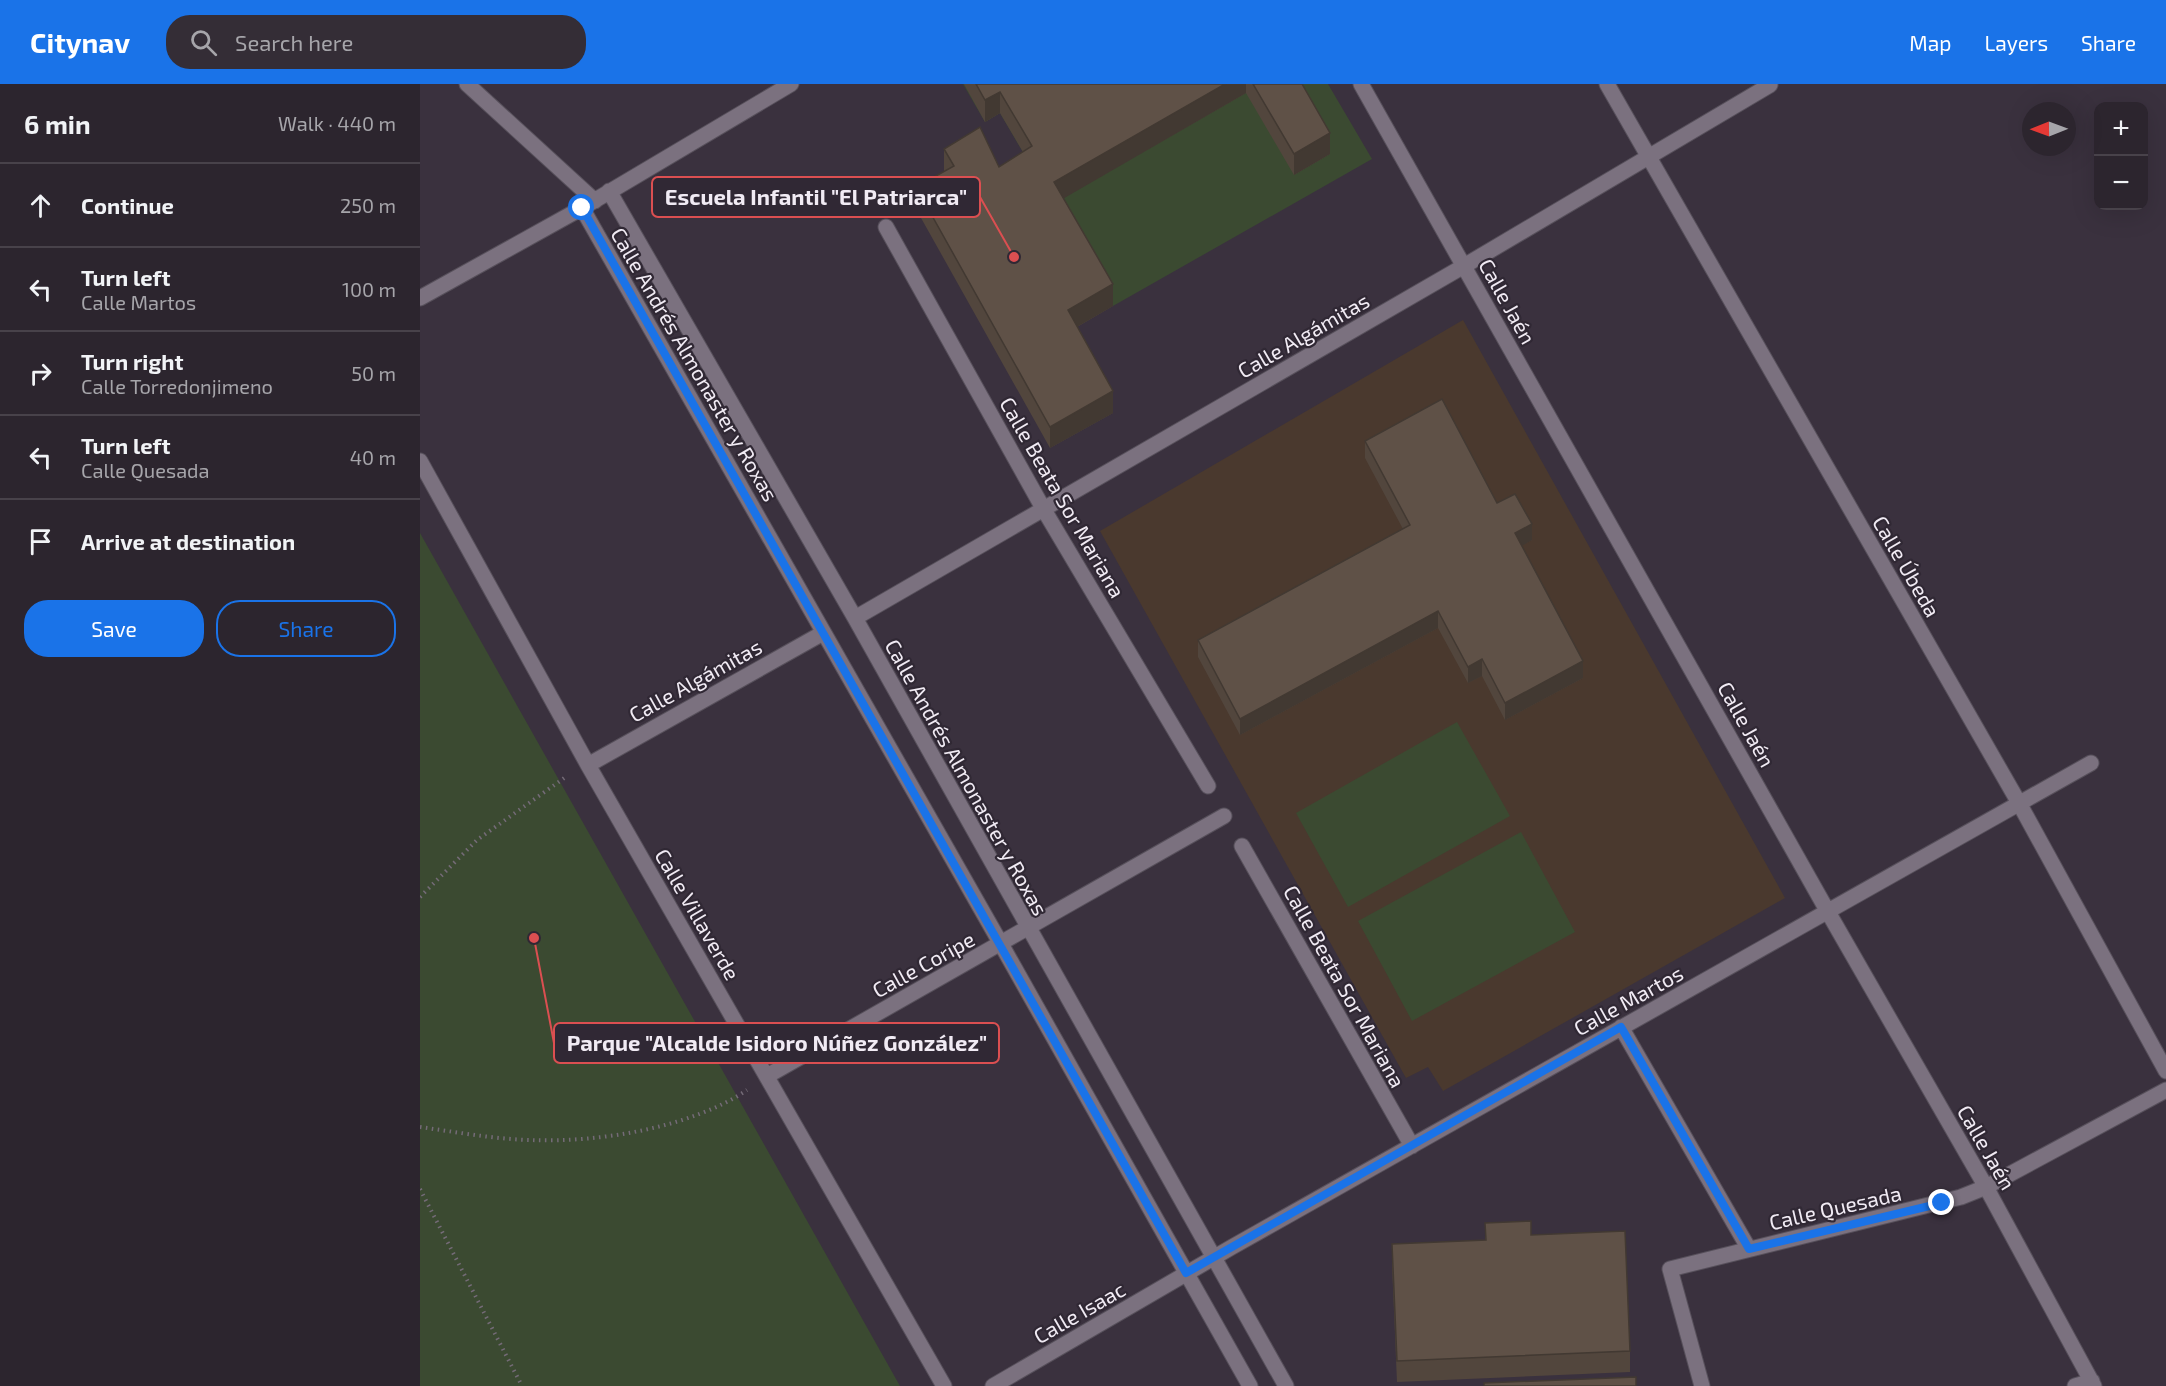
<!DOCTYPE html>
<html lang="en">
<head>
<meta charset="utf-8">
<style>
	:root { --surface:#2c252e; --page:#342d36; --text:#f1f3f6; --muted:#a6a5aa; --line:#48424a; --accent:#1a73e8 }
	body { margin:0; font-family:"Exo 2",sans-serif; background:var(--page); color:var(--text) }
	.controls { position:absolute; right:18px; top:18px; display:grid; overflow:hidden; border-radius:12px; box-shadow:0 6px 24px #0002 }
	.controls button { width:54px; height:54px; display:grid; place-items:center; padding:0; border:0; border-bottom:2px solid var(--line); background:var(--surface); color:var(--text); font:30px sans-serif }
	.compass { position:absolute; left:1602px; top:18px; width:54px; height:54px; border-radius:50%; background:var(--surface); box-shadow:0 6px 24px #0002; rotate:269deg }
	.stop { position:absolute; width:18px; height:18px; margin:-14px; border:4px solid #1a73e8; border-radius:50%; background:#fff }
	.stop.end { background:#1a73e8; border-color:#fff; box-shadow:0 2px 6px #0008 }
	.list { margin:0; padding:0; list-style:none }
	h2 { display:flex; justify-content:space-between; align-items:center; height:78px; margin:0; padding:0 24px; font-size:26px }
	h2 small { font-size:20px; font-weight:400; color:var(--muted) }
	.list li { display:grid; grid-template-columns:39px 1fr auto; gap:18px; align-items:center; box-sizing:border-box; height:84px; padding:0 24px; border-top:2px solid var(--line) }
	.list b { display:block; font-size:22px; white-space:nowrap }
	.list p { margin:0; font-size:20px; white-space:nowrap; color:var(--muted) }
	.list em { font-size:20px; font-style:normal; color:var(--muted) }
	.actions { display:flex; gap:12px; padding:18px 24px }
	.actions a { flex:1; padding:14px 0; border:2px solid var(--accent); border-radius:24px; text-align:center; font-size:21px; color:var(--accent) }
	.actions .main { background:var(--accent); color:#fff }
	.icon { flex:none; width:33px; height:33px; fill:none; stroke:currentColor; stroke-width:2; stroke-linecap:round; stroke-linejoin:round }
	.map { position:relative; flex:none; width:1746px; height:1302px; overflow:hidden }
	header { display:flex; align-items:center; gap:36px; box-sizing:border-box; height:84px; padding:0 30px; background:var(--accent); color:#fff }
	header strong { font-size:28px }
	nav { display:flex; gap:33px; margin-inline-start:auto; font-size:21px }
	.search { width:420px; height:54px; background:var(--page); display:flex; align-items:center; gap:15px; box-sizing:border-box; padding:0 21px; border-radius:24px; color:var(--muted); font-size:22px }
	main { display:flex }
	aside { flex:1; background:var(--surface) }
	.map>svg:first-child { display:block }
	.education { fill:#4a392e }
	.green { fill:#3b4a31 }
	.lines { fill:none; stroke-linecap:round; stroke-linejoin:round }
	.street-casing { stroke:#57505b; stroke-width:17 }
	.path { stroke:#746b77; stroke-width:4; stroke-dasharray:1.5 4.5; stroke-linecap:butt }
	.street { stroke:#7b717f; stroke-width:15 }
	.wall { fill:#52463d }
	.shaded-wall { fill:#423932 }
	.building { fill:#5f5147; stroke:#423932; stroke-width:1.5 }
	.route { stroke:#1a73e8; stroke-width:8 }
	.labels { text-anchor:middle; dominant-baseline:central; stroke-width:4.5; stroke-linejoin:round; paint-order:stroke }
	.street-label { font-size:21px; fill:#f1ebf4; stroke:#302834 }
	.leader { fill:none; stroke:#db4f51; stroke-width:2 }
	.callout-dot { fill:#db4f51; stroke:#302834; stroke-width:2 }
	.callout { fill:#302834; stroke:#db4f51; stroke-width:2 }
	.callout-label { font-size:22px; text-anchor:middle; font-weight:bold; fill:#f1ebf4 }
</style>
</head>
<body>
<header>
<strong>Citynav</strong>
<div class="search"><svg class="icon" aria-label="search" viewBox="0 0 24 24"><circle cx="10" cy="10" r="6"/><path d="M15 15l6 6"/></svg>Search here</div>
<nav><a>Map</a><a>Layers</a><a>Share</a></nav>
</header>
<main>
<aside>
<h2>6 min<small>Walk · 440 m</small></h2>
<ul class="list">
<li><svg class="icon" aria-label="ahead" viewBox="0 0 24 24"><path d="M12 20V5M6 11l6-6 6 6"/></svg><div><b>Continue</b></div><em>250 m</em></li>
<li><svg class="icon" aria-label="left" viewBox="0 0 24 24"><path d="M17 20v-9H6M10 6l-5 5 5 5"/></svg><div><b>Turn left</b><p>Calle Martos</p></div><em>100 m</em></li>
<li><svg class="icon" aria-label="right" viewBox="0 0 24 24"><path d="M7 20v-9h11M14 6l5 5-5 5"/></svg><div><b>Turn right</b><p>Calle Torredonjimeno</p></div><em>50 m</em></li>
<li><svg class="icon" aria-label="left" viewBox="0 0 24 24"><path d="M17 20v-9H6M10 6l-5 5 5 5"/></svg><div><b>Turn left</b><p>Calle Quesada</p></div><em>40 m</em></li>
<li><svg class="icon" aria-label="arrive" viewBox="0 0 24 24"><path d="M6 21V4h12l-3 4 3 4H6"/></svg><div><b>Arrive at destination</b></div></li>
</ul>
<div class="actions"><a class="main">Save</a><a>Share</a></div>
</aside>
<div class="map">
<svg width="1746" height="1302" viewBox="0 0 1746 1302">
	<rect width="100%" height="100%" fill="#3a313e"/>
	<path class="education" d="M1043 236 1365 814 1023 1007 1008 983 986 994 680 447Z"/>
	<path class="green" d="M543 0H908L952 75 693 222 580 29 565 38Z
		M0 449 480 1302H0Z
		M1037 638 1090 732 928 823 876 729Z
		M1101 748 1155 848 992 937 938 837Z"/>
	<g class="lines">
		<g class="street-casing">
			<path id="street" d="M47 0 175 117
				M941 0 1408 828 1566 1103 1674 1302
				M1187 0 1599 719 1746 987
				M189 107 435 534 866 1302
				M162 124 581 860 830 1302
				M466 143 624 426 788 702
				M0 214 162 124 371 0
				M0 377 168 681 524 1302
				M435 534 1044 182 1350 1
				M168 681 403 549
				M822 762 992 1062
				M1201 943 1329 1165
				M347 992 804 732
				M573 1302 812 1163 1671 679
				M1282 1302 1250 1185 1541 1113 1566 1103 1746 1006
				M1655 1302 1672 1297"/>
		</g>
		<path class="path" d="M0 813 57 756 147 692
			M0 1043C36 1048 73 1055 110 1056 176 1059 271 1044 327 1006
			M0 1105 102 1302"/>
		<use href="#street" class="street"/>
	</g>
	<path class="wall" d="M544 0H882L910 70 874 91 826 9 643 114 693 222 657 243 693 329 630 364 496 125V103L524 88V65L579 83 603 68 580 29 565 38Z
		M945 357 1077 419 1112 456 1101 462 1163 594 1085 636 1062 592 1048 599 1018 544 820 651 778 573V556L983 445 945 374Z
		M1065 1139 1111 1151 1210 1267V1288L977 1298 972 1181V1160L1065 1156Z"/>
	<path class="shaded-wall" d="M805 0H826V9L634 120V98Z
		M580 8V29L565 38V16Z
		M910 49V70L874 91V70Z
		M693 200V222L648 248V226Z
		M693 307V329L630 364V343Z
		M1112 440V456L1095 466V449Z
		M1018 527V544L820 651V635Z
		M1062 575V592L1048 599V583Z
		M1163 577V594L1085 636V619Z"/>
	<path class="building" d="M556 0H805L634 98 693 200 648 226 693 307 630 343 496 103 534 82 524 65 560 43 579 83 612 62 580 8 565 16Z
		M833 0H882L910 49 874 70Z
		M1022 315 1077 419 1095 410 1112 440 1095 449 1163 577 1085 619 1062 575 1048 583 1018 527 820 635 778 556 990 441 945 357Z
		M1111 1137V1151L1205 1147 1210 1267 977 1277 972 1160 1066 1156 1065 1139Z
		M1216 1293V1302H1064V1299Z"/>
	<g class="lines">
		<path class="route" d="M162 124 766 1189 1201 943 1329 1165 1522 1119"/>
	</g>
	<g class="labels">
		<g class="street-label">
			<text transform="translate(1088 217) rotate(61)">Calle Jaén</text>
			<text transform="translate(883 251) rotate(-30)">Calle Algámitas</text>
			<text transform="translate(275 280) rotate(60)">Calle Andrés Almonaster y Roxas</text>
			<text transform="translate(643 413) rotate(60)">Calle Beata Sor Mariana</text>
			<text transform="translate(1487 482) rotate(60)">Calle Úbeda</text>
			<text transform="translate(275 596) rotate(-29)">Calle Algámitas</text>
			<text transform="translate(1327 640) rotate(61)">Calle Jaén</text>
			<text transform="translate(547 693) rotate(61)">Calle Andrés Almonaster y Roxas</text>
			<text transform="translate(278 830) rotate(60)">Calle Villaverde</text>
			<text transform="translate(503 880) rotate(-29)">Calle Coripe</text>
			<text transform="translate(925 902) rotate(61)">Calle Beata Sor Mariana</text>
			<text transform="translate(1208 916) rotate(-29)">Calle Martos</text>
			<text transform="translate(1567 1063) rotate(60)">Calle Jaén</text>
			<text transform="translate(1415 1123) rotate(-13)">Calle Quesada</text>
			<text transform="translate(659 1228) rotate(-30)">Calle Isaac</text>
		</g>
	</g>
	<path class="leader" d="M594 173L560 113M114 854L134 959"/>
	<g class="callout-dot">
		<circle cx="594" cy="173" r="6"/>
		<circle cx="114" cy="854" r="6"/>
	</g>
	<g class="callout">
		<rect x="232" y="93" width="328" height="40" rx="6"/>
		<rect x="134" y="939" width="445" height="40" rx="6"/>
	</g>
	<g class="callout-label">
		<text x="396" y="121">Escuela Infantil "El Patriarca"</text>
		<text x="357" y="967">Parque "Alcalde Isidoro Núñez González"</text>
	</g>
</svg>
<div class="controls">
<button>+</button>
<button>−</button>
</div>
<svg class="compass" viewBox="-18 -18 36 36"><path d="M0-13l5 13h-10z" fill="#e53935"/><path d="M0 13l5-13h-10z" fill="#a6a5aa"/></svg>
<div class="stop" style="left:162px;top:124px"></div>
<div class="stop end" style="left:1522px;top:1119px"></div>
</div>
</main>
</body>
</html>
